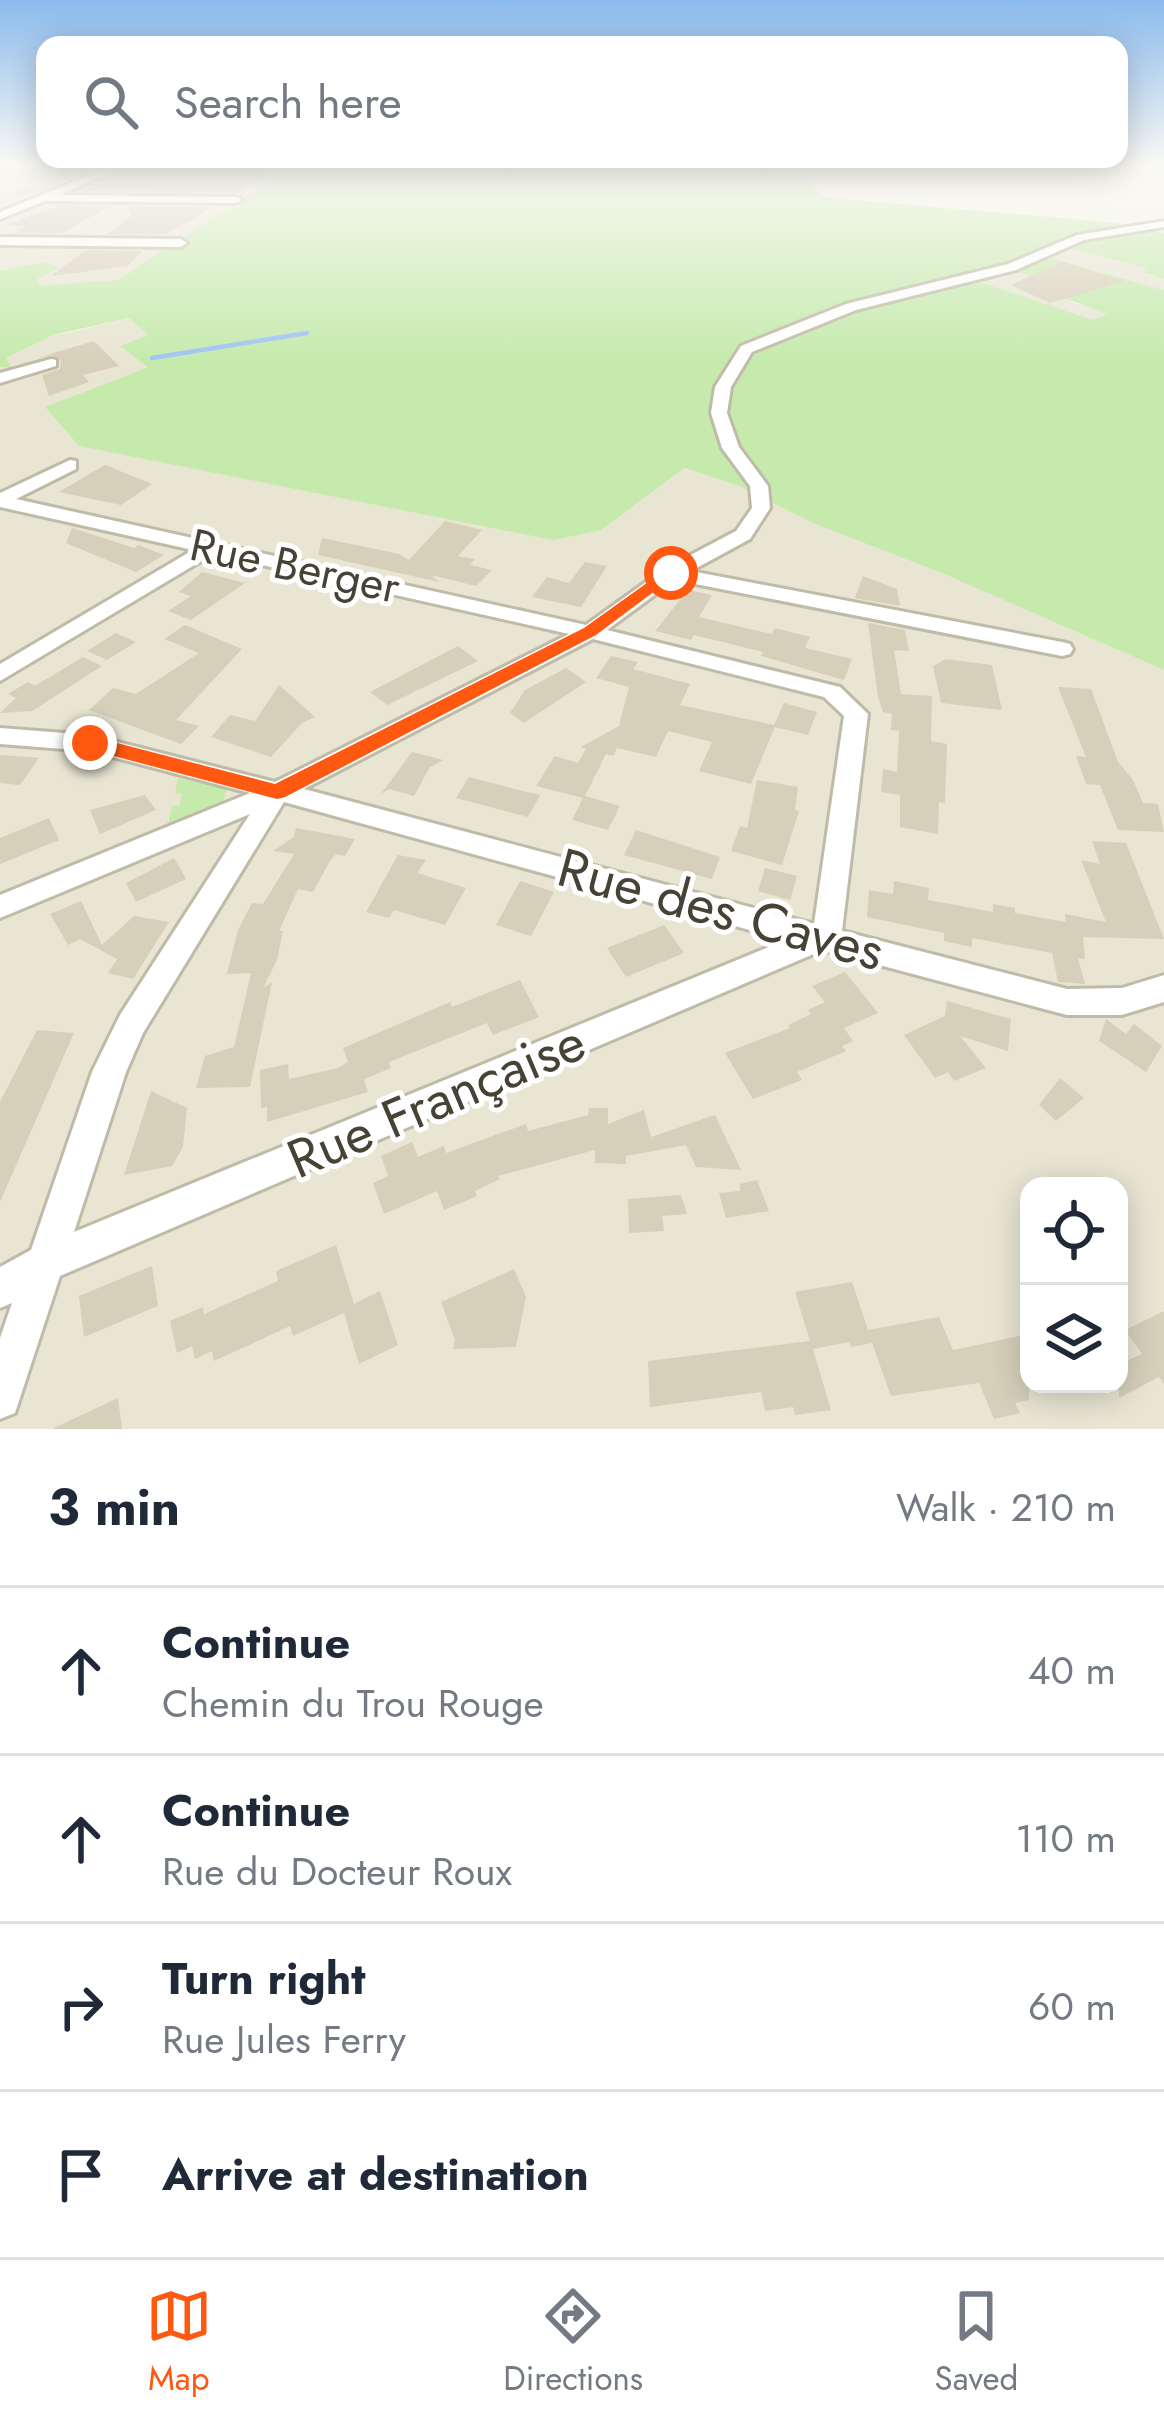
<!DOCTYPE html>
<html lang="en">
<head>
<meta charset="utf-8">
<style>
	:root { --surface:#fff; --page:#f6f6f7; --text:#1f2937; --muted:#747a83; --line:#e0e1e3; --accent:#ff5811 }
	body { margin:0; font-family:Jost,sans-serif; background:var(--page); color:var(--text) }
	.controls { position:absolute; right:36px; bottom:36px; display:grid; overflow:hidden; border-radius:24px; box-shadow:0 6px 30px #0003 }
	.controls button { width:108px; height:108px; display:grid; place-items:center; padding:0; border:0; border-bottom:3px solid var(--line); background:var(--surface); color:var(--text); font:60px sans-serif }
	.stop { position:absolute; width:36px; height:36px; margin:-27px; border:9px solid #ff5811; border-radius:50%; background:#fff }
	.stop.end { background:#ff5811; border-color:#fff; box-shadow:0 3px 12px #0008 }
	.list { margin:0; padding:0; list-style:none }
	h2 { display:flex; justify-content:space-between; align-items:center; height:156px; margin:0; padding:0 48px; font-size:51px }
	h2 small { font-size:39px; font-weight:400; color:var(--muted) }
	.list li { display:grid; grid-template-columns:78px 1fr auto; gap:36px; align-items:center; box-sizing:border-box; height:168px; padding:0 48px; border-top:3px solid var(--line) }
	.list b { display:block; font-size:45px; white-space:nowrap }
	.list p { margin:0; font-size:39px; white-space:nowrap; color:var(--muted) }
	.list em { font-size:39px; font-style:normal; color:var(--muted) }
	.icon { flex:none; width:66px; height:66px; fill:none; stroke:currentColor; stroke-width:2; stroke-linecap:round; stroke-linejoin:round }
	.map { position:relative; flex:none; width:1164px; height:1429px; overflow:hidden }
	.search { position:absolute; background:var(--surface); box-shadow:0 6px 30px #0003; left:36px; right:36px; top:36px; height:132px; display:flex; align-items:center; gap:30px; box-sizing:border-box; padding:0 42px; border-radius:24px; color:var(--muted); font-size:45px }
	.sheet { height:828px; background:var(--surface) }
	nav { display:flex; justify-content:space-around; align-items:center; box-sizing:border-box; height:168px; border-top:3px solid var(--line); background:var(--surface); font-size:33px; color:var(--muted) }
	nav a { display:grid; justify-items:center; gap:6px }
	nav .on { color:var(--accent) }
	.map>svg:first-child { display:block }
	.residential { fill:#e8e5d3; fill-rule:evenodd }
	.green { fill:#c5eaac }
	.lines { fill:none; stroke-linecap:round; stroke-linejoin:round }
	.stream { stroke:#9ec4f4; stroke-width:4.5 }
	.building { fill:#d6cfba }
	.minor-casing { stroke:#c0bba8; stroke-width:6 }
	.minor { fill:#fff; fill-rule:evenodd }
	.route { fill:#ff5811 }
	.labels { text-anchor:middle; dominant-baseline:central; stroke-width:10; stroke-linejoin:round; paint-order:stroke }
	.street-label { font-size:45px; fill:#474235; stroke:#fff }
	.near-street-label { font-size:54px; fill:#474235; stroke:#fff }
</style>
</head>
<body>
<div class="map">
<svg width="1164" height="1429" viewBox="0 0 1164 1429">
	<rect width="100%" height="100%" fill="#f4f2e6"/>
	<path class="residential" d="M0 164H297L117 280 0 294Z
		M1065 247 1149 270 1145 273 1164 279V290L1048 257Z
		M1011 271 1075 286 1070 302 1109 313 1093 320 974 280Z
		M130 318 149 336 150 366 45 407 79 446 601 530 683 468 739 486 813 523 944 574 1164 670V1429H0V342L68 333ZM1029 1186H1119V1384H1029Z"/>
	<path class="green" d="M297 164H784L797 168 823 197 1118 223 1123 228 1084 235 987 273 848 303 854 306 974 280 1093 320 1107 314 1051 293 1072 285 1011 271 1048 257 1164 290V670L944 574 813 523 739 486 684 468 601 530 553 540 79 446 45 407 148 367 120 346 148 335 129 318 53 335 6 358 12 368 0 367V271L45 262 58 268 36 279 41 286 117 280Z
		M1148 228 1164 233V279L1143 272 1147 269 1065 247 1091 237Z
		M178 778 227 789 223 802 168 825 172 806 180 805 182 794 175 793Z"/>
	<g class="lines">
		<path class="stream" d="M152 358 307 333"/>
	</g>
	<path class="building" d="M0 164H104L27 196 10 194 36 184 0 180Z
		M135 164H157L154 167 275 170 238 193 81 191Z
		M57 206H110L62 233H16L25 226 5 225Z
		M127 206 213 207 167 234H108L132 215Z
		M86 250 142 251 128 266 51 276Z
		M1062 262 1125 281 1050 303 1011 285Z
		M94 341 119 366 83 375 89 382 49 396 42 375 60 369 61 360 52 355 37 358Z
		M105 465 152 484 121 505 59 492Z
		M445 521 482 530 458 556 475 559 470 565 492 570 476 586 431 575 439 582 318 555 322 538 399 554 409 560Z
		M72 528 134 548 138 545 164 555 136 572 66 543Z
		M585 562 607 566 581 607 532 597 547 577 569 583Z
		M202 572 245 583 191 620 168 611 191 596 179 592Z
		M863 576 897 589 900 606 855 598Z
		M688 590 712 595 699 617 772 634 775 628 810 637 805 648 852 659 844 680 761 656 763 652 694 635 691 640 655 631Z
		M868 623 905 630 909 651 894 650 901 694 932 696 931 741 947 744 945 803 939 802 938 834 900 827V795L881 792 883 769 897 772 899 731 891 730 892 714 883 712 878 697Z
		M185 625 242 649 176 720 199 726 181 744 89 710 113 688 136 694 199 653 164 639Z
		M116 633 136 642 107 660 87 651Z
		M458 646 478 661 387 705 370 692Z
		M611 656 638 662 633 669 690 684 680 705 774 725 784 703 817 712 808 735 775 727 751 784 699 771 712 742 668 731 656 757 617 748 613 756 606 754 585 796 620 806 608 830 572 820 583 798 536 786 555 756 578 763 586 749 581 747 619 726 629 687 596 678Z
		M83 657 102 666 32 711 0 713 16 698 8 694 28 682 35 686Z
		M946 659 992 665 1002 710 941 703 933 666Z
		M566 668 586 682 524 723 510 713 525 690Z
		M279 685 315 717 302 723 271 757 211 737 230 715 255 721Z
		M1058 687 1091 689 1118 762 1133 780 1143 803 1158 804 1164 832 1118 830 1100 785 1086 784 1076 756 1086 757Z
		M412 752 443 760 430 767 414 796 389 789 381 794Z
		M0 755 16 756 39 758 20 785 0 783Z
		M469 777 519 790 540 795 528 817 456 798Z
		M757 780 798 787 795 810 799 811 782 865 731 851 740 826 747 828Z
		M145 795 156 810 100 834 90 810Z
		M49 818 59 840 0 864V838Z
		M296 828 355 839 345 856 336 854 330 861 313 892 298 889 279 931H283L277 960 263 988 272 982 250 1087 196 1088 205 1056 234 1047 251 973 227 974 238 930 252 903 263 904 294 854 273 851 294 837Z
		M636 830 720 857 712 879 624 855Z
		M1092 841 1126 843 1164 939 1083 937 1085 959 1078 958 1085 984 1058 982 1052 953 972 938V947L944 941V933L867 917 869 890 893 894 894 881 929 888 928 900 993 912V904L1015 908V913L1066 922 1065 914 1106 922 1081 860 1100 864Z
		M398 855 426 860 417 873 466 888 445 925 394 910 389 918 366 912Z
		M174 858 186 879 136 902 126 883Z
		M765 868 797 876 790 900 758 891Z
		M520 881 554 892 531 936 496 925Z
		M81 901 102 945 134 916 169 922 133 979 108 973 117 959 80 939 68 945 50 914Z
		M664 925 684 953 626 977 607 948Z
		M845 972 878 1013 844 1028 853 1041 842 1046 846 1051 797 1072 802 1080 753 1099 725 1053 790 1028 788 1025 811 1014 808 1010 825 1002 812 986Z
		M520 980 539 1017 493 1035 487 1023 389 1062 391 1068 364 1079 368 1092 267 1122V1107L261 1108 260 1070 288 1064 289 1079 338 1068 348 1062 343 1048 450 1002 452 1007Z
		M947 1001 1011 1019 1008 1051 960 1036 986 1068 954 1081 948 1072 935 1078 904 1035 945 1016Z
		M1106 1019 1126 1034 1134 1024 1162 1046 1146 1072 1099 1041Z
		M37 1030 74 1033 0 1202V1102Z
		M1060 1078 1084 1098 1056 1121 1039 1105Z
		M151 1091 187 1108 183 1147 172 1166 124 1175Z
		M589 1108H608V1124L644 1110 651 1137 715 1115 741 1170 696 1167 686 1145 626 1156V1164L595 1163V1150L498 1176 500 1179 475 1191 477 1196 444 1210 437 1191 384 1214 373 1183 388 1176 381 1156 412 1142 418 1157 444 1146 446 1153 526 1124 528 1131 588 1115Z
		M757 1180 769 1211 726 1218 719 1193 740 1191V1184Z
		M681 1195 687 1214 662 1216 664 1231 629 1233 628 1199Z
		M336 1245 354 1304 380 1291 398 1345 359 1364 344 1313 293 1336 290 1326 214 1361 212 1351 195 1359 192 1346 177 1353 170 1321 203 1307 204 1314 278 1281 276 1271Z
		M152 1266 158 1306 84 1337 79 1296Z
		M514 1269 526 1297 516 1347 453 1349 455 1340 441 1302Z
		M852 1282 868 1330 939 1317 953 1350 1029 1334V1400L1015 1403 1020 1413 994 1419 979 1383 891 1396 872 1343 851 1347 849 1342 813 1349 831 1410 795 1415 793 1407 765 1411 761 1392 650 1407 648 1361 810 1341 795 1292Z
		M1164 1311V1384L1159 1377 1119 1398V1364L1142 1354 1125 1330Z
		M118 1398 122 1429H52Z"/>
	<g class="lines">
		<g class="minor-casing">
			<path id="minor" d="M117 164H131L60 195 237 197 242 200 237 203 45 201 0 219V212Z
				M1164 221V227L1084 240 1016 270 856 310 752 352 731 387 727 413 739 447 768 486 770 508 750 539 691 571 1062 642 1070 644 1073 649 1070 654 1062 656 675 580 607 630 840 687 868 714 842 931 1067 989 1122 988 1164 975V1002L1122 1015H1067L823 950 60 1276 15 1413 0 1419V1338L12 1303 0 1308V1267L31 1250 92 1072 120 1015 250 814 0 918V895L250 793 90 751 0 744V728L90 735 275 782 569 634 213 554 0 681V664L193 550 0 507V493L70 460 76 461V469L16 499 586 625 664 569 736 531 752 508 750 486 722 448 711 413 715 387 741 346 846 304 1008 264 1077 235ZM593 639 824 697 844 716 814 924 304 789ZM284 802 786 940 74 1232 126 1072 143 1033Z
				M0 237 181 239 187 243 181 247 0 245Z
				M51 359 56 360V366L0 383V373Z"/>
		</g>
		<use href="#minor" class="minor"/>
	</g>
	<linearGradient id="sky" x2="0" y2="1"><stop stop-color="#8abaed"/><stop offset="0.45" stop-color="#faf9f4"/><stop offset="1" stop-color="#faf9f4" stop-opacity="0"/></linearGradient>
	<rect width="1164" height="364" fill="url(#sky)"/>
	<path class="route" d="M665 570 679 573 596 635 285 797 277 799 83 748 80 743 90 736 275 784 584 628Z"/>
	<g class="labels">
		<g class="street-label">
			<text transform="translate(295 566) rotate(12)">Rue Berger</text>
		</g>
		<g class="near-street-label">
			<text transform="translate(721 909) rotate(15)">Rue des Caves</text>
			<text transform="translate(436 1100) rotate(-23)">Rue Française</text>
		</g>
	</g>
</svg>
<div class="controls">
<button><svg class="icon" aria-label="locate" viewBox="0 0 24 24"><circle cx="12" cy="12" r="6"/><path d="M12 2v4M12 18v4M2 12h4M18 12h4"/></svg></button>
<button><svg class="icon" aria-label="layers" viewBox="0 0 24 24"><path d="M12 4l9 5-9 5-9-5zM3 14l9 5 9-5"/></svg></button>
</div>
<div class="stop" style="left:671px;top:573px"></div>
<div class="stop end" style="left:90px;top:743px"></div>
<div class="search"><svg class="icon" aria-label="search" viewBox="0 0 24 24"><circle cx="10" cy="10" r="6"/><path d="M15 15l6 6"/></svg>Search here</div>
</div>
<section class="sheet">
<h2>3 min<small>Walk · 210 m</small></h2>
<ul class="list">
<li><svg class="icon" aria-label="ahead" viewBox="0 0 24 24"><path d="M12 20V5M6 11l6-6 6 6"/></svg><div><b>Continue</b><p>Chemin du Trou Rouge</p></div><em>40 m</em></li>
<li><svg class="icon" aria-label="ahead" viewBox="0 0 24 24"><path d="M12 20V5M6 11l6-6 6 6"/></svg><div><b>Continue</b><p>Rue du Docteur Roux</p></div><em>110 m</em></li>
<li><svg class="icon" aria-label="right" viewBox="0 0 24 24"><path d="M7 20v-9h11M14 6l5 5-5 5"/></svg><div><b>Turn right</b><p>Rue Jules Ferry</p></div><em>60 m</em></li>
<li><svg class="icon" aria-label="arrive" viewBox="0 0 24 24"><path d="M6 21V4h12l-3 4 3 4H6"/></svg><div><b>Arrive at destination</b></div></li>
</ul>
</section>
<nav>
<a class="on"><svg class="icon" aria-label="map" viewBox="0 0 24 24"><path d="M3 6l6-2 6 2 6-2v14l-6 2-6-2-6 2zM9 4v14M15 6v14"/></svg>Map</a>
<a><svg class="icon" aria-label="directions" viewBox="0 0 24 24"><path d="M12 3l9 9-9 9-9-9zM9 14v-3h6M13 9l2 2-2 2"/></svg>Directions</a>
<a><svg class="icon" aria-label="saved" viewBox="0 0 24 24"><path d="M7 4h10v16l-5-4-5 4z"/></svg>Saved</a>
</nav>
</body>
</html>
